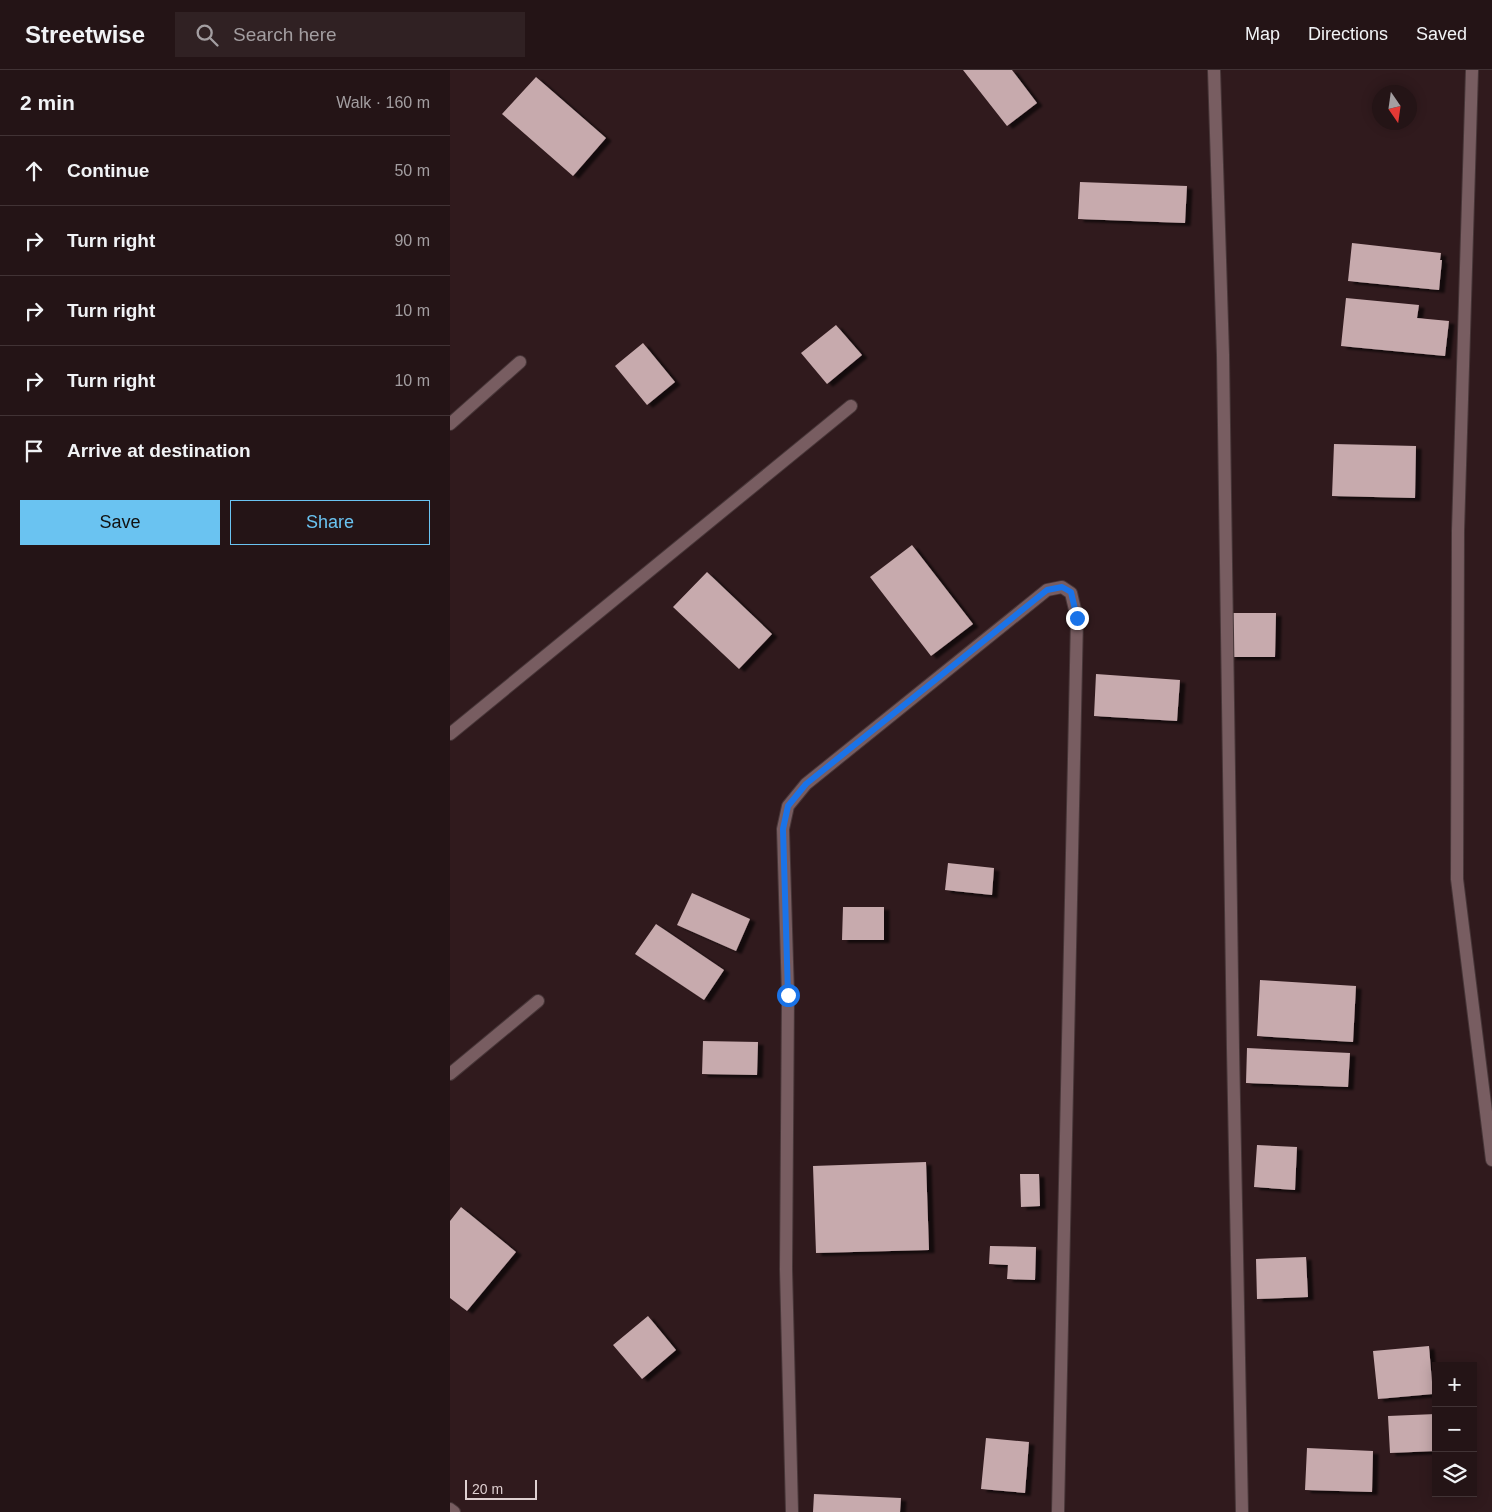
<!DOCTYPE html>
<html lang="en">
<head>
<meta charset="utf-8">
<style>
	:root { --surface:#241416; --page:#302123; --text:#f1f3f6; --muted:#a39ea1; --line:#413335; --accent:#6ac3f1 }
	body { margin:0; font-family:Arial,sans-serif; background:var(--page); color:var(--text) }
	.controls { position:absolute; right:15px; bottom:15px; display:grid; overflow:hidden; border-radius:0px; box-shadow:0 2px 12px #0003 }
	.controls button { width:45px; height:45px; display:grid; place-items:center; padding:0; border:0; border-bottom:1px solid var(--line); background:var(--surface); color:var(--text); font:25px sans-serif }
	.compass { position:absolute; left:922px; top:15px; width:45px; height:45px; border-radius:50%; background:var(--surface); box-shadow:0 2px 12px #0003; rotate:167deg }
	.scale { position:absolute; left:15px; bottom:12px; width:72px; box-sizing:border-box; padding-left:5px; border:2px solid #dfd0d1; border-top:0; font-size:14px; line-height:18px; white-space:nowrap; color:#dfd0d1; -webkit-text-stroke:4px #301a1d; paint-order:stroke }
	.stop { position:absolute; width:15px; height:15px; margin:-11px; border:4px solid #1a73e8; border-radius:50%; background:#fff }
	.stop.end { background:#1a73e8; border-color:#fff; box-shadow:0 1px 5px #0008 }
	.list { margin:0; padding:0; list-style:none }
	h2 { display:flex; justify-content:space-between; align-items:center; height:65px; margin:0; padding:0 20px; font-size:21px }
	h2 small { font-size:16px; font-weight:400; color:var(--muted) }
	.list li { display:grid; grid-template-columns:32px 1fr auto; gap:15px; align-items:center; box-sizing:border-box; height:70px; padding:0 20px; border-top:1px solid var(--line) }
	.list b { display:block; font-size:19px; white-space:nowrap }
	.list em { font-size:16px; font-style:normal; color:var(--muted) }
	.actions { display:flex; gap:10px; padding:15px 20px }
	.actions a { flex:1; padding:11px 0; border:1px solid var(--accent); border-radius:0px; text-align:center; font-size:18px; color:var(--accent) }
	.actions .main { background:var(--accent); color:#111 }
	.icon { flex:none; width:28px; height:28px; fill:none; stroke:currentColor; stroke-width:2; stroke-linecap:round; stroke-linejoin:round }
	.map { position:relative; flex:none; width:1042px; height:1442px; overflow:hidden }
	header { display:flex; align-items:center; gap:30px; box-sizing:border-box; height:70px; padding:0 25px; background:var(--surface); border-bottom:1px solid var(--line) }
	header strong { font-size:24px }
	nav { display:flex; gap:28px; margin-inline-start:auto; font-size:18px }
	.search { width:350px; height:45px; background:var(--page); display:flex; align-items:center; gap:12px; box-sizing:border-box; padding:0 18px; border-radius:0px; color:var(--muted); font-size:19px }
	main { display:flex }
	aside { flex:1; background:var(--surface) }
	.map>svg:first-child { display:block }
	.building { fill:#c7aaad; filter:url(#shadow) }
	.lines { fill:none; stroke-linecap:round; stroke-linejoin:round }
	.minor-casing { stroke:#473638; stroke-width:14 }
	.minor { stroke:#785d61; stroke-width:12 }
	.route { stroke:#1a73e8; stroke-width:6 }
</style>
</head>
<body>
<header>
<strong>Streetwise</strong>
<div class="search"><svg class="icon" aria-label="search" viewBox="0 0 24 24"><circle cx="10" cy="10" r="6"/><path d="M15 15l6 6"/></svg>Search here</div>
<nav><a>Map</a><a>Directions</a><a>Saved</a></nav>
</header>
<main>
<aside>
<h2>2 min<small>Walk · 160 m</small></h2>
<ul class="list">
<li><svg class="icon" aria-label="ahead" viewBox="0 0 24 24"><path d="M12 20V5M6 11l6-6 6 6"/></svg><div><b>Continue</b></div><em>50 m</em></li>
<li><svg class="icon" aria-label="right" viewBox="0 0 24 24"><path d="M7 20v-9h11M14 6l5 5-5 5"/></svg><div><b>Turn right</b></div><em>90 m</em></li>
<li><svg class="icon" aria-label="right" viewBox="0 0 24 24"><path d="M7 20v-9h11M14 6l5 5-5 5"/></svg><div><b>Turn right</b></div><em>10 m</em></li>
<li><svg class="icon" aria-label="right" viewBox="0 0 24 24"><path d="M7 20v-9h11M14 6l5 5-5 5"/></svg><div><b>Turn right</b></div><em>10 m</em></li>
<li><svg class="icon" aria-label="arrive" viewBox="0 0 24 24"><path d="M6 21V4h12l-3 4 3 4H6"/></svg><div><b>Arrive at destination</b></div></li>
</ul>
<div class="actions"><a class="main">Save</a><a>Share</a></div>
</aside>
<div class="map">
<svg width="1042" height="1442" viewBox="0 0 1042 1442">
	<defs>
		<filter id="shadow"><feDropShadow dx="5.5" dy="3" stdDeviation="1" flood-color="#0009"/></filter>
	</defs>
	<rect width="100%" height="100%" fill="#301a1d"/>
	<path class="building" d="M513 0H562L587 33 557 56Z
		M86 7 156 68 123 106 52 44Z
		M630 112 737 116 735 153 628 149Z
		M902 173 991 183 990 190H992L989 220 898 211Z
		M896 228 969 235 967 248 999 251 995 286 891 276Z
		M386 255 412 285 377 314 351 283Z
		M193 273 225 312 197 335 165 296Z
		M884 374 966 376 965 428 882 426Z
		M462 475 523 554 481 586 420 507Z
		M257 502 322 564 289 599 223 537Z
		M781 543H826L825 587H780Z
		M646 604 730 610 727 651 644 646Z
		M498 793 544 798 542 825 495 820Z
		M242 823 300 849 286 881 227 855Z
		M393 837H434V870H392Z
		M206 854 274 900 254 930 185 884Z
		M810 910 906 916 903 972 807 966Z
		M253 971 308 972 307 1005 252 1004Z
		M797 978 900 983 898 1017 796 1013Z
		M807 1075 847 1077 845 1120 804 1117Z
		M476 1092 479 1180 366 1183 363 1096Z
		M570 1104H589L590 1136 571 1137Z
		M11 1137 66 1182 17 1241 0 1228V1151Z
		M540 1176 586 1177 585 1210 557 1209 558 1195 539 1194Z
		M856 1187 858 1227 807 1229 806 1189Z
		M198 1246 226 1280 192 1309 163 1275Z
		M979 1276 983 1324 928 1329 923 1281Z
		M986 1344V1381L940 1383 938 1346Z
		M536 1368 579 1372 575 1423 531 1419Z
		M857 1378 923 1381 922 1422 855 1420Z
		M364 1424 451 1428 450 1442H363Z"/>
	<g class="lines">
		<g class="minor-casing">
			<path id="minor" d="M764 0 773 285 783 979 792 1442
				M1022 0 1008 461 1007 809 1042 1090
				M0 354 70 292
				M0 664 401 336
				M0 1004 88 931
				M0 1439 4 1442
				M342 1442 336 1199 338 925 333 759 338 736 356 714 597 520 612 517 621 523 627 548 608 1442"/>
		</g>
		<use href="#minor" class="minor"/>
	</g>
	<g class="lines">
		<path class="route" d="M338 925 333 759 338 736 356 714 597 520 612 517 621 522 627 548"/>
	</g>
</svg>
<div class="controls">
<button>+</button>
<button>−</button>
<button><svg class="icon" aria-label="layers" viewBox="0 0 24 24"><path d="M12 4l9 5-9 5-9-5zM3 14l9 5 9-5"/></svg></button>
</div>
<svg class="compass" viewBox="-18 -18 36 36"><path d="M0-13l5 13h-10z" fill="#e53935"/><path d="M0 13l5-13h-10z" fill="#a39ea1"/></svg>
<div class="scale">20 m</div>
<div class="stop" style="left:338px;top:925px"></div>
<div class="stop end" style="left:627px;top:548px"></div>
</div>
</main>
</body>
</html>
